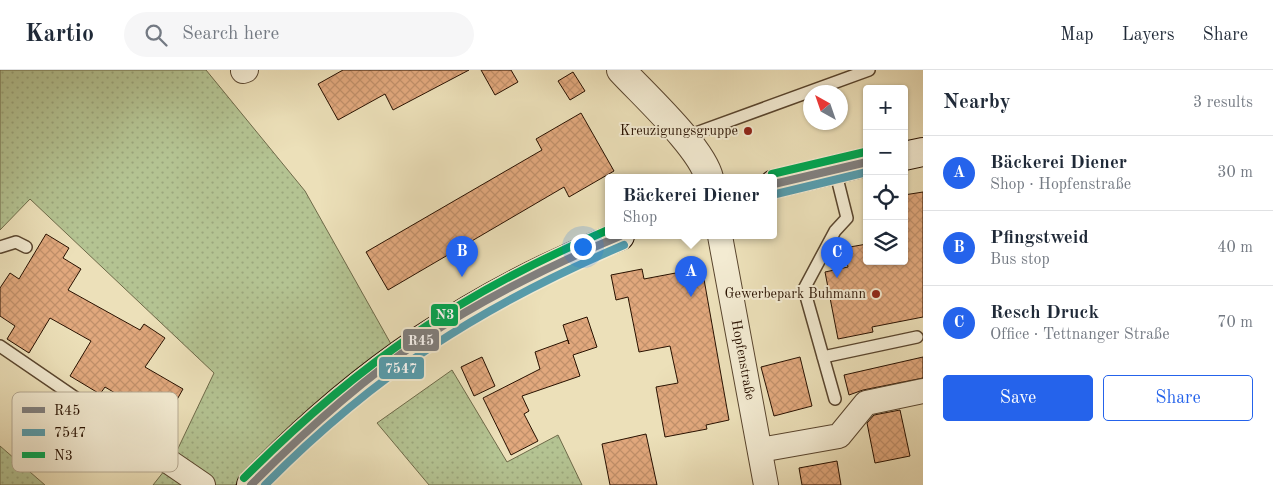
<!DOCTYPE html>
<html lang="en">
<head>
<meta charset="utf-8">
<style>
	:root { --surface:#fff; --page:#f6f6f7; --text:#1f2937; --muted:#747a83; --line:#e0e1e3; --accent:#2563eb }
	body { margin:0; font-family:"Old Standard TT",serif; background:var(--page); color:var(--text) }
	.controls { position:absolute; right:15px; top:15px; display:grid; overflow:hidden; border-radius:5px; box-shadow:0 1px 4px #0004 }
	.controls button { width:45px; height:45px; display:grid; place-items:center; padding:0; border:0; border-bottom:1px solid var(--line); background:var(--surface); color:var(--text); font:25px sans-serif }
	.compass { position:absolute; left:803px; top:15px; width:45px; height:45px; border-radius:50%; background:var(--surface); box-shadow:0 1px 4px #0004; rotate:320deg }
	.you { position:absolute; left:582px; top:176px; width:18px; height:18px; margin:-12px; border:4px solid #fff; border-radius:50%; background:#1a73e8; box-shadow:0 0 0 8px #1a73e833 }
	.badge { display:grid; place-items:center; width:32px; height:32px; border-radius:50%; background:var(--accent); color:#fff; font-size:16px; font-weight:700 }
	.pin { position:absolute; translate:-50% -41px; filter:drop-shadow(0 1px 2px #0008) }
	.pin::after { content:''; position:absolute; top:26px; width:18px; height:15px; background:inherit; clip-path:polygon(0 0,100% 0,50% 100%) }
	.popup { position:absolute; left:605px; top:104px; width:172px; height:65px; box-sizing:border-box; display:grid; place-content:center; border-radius:5px; background:var(--surface); filter:drop-shadow(0 1px 4px #0005); font-size:16px; white-space:nowrap; color:var(--muted) }
	.popup b { font-size:19px; color:var(--text) }
	.popup::after { content:''; position:absolute; left:50%; top:100%; margin-left:-10px; border:10px solid transparent; border-top-color:var(--surface) }
	.list { margin:0; padding:0; list-style:none }
	h2 { display:flex; justify-content:space-between; align-items:center; height:65px; margin:0; padding:0 20px; font-size:21px }
	h2 small { font-size:16px; font-weight:400; color:var(--muted) }
	.list li { display:grid; grid-template-columns:32px 1fr auto; gap:15px; align-items:center; box-sizing:border-box; height:75px; padding:0 20px; border-top:1px solid var(--line) }
	.list b { display:block; font-size:19px; white-space:nowrap }
	.list p { margin:0; font-size:16px; white-space:nowrap; color:var(--muted) }
	.list em { font-size:16px; font-style:normal; color:var(--muted) }
	.actions { display:flex; gap:10px; padding:15px 20px }
	.actions a { flex:1; padding:11px 0; border:1px solid var(--accent); border-radius:5px; text-align:center; font-size:18px; color:var(--accent) }
	.actions .main { background:var(--accent); color:#fff }
	.icon { flex:none; width:28px; height:28px; fill:none; stroke:currentColor; stroke-width:2; stroke-linecap:round; stroke-linejoin:round }
	.map { position:relative; flex:none; width:923px; height:415px; overflow:hidden }
	header { display:flex; align-items:center; gap:30px; box-sizing:border-box; height:70px; padding:0 25px; background:var(--surface); border-bottom:1px solid var(--line) }
	header strong { font-size:24px }
	nav { display:flex; gap:28px; margin-inline-start:auto; font-size:18px }
	.search { width:350px; height:45px; background:var(--page); display:flex; align-items:center; gap:12px; box-sizing:border-box; padding:0 18px; border-radius:28px; color:var(--muted); font-size:19px }
	main { display:flex }
	aside { flex:1; background:var(--surface) }
	.map>svg:first-child { display:block }
	.green { fill:url(#green-dots); stroke:#6e6a49 }
	.building { fill:url(#building-cross-hatch); stroke:#281100 }
	.lines { fill:none; stroke-linecap:round; stroke-linejoin:round }
	.service-casing { stroke:#59452e; stroke-width:14 }
	.minor-casing { stroke:#59452e; stroke-width:26 }
	.tertiary-casing { stroke:#59452e; stroke-width:30 }
	.secondary-casing { stroke:#281100; stroke-width:30 }
	.service { stroke:#f3ebd2; stroke-width:11 }
	.minor { stroke:#f3ebd2; stroke-width:24 }
	.tertiary { stroke:#f3ebd2; stroke-width:28 }
	.secondary { stroke:#f3ebd2; stroke-width:28 }
	.bus-1-casing { stroke:#f3ebd2; stroke-width:11 }
	.bus-2-casing { stroke:#f3ebd2; stroke-width:11 }
	.bus-3-casing { stroke:#f3ebd2; stroke-width:11 }
	.bus-1 { stroke:#808080; stroke-width:8 }
	.bus-2 { stroke:#569dae; stroke-width:8 }
	.bus-3 { stroke:#00a651; stroke-width:8 }
	.poi-dot { fill:#8f2418; stroke:#f3ebd2; stroke-width:2 }
	.labels { text-anchor:middle; dominant-baseline:central; stroke-width:4; stroke-linejoin:round; paint-order:stroke }
	.poi-label { font-size:14px; fill:#281100; stroke:#f3ebd2; text-anchor:end }
	.street-label { font-size:14px; fill:#281100; stroke:#f3ebd2 }
	.key { fill:#f3ebd2; stroke:#b6aa93; stroke-width:1 }
	.key-label { font-size:14px; fill:#281100 }
	.line-badge { stroke:#f3ebd2; stroke-width:2 }
	.badge-label { font-size:14px; text-anchor:middle; font-weight:bold; fill:#fff }
</style>
</head>
<body>
<header>
<strong>Kartio</strong>
<div class="search"><svg class="icon" aria-label="search" viewBox="0 0 24 24"><circle cx="10" cy="10" r="6"/><path d="M15 15l6 6"/></svg>Search here</div>
<nav><a>Map</a><a>Layers</a><a>Share</a></nav>
</header>
<main>
<div class="map">
<svg width="923" height="415" viewBox="0 0 923 415">
	<defs>
		<pattern id="green-dots" width="8" height="8" patternUnits="userSpaceOnUse" patternTransform="scale(1.25)"><rect width="8" height="8" fill="#b4c392"/><path d="M2 2h.1M6 6h.1" fill="none" stroke="#9ba67c" stroke-width="1.8" stroke-linecap="round"/></pattern>
		<pattern id="building-cross-hatch" width="8" height="8" patternUnits="userSpaceOnUse" patternTransform="scale(1.25)"><rect width="8" height="8" fill="#e1a87d"/><path d="M0 0l8 8M0 8l8-8" fill="none" stroke="#c1906a"/></pattern>
	</defs>
	<rect width="100%" height="100%" fill="#ece0b9"/>
	<filter id="stains"><feTurbulence type="fractalNoise" baseFrequency=".004" numOctaves="4"/><feColorMatrix values="0 0 0 0 .2 0 0 0 0 .09 0 0 0 0 .02 0 0 0 .5 -.17"/></filter>
	<radialGradient id="worn" r=".72"><stop offset=".6" stop-color="#630" stop-opacity="0"/><stop offset="1" stop-color="#630" stop-opacity=".3"/></radialGradient>
	<path class="green" d="M0 0H206L305 121 391 274 310 342 235 415H153L172 391 214 303 30 129 0 160Z
		M452 300 507 392 558 365 582 415H429L377 353Z
		M0 376 45 415H0Z"/>
	<path class="building" d="M343 0H469L393 40 385 24 338 50 318 14Z
		M481 0H511L518 12 495 25Z
		M573 2 585 21 570 30 558 11Z
		M581 43 614 101 569 127 564 117 388 220 366 182 542 80 536 69Z
		M923 122V247L872 257 873 262 838 269 825 202 848 197 844 178 867 174V191H904V125Z
		M46 164 69 178 63 188 81 199 68 220 140 260 144 254 165 268 145 297 183 319 166 349 127 326 125 329 105 317 100 324 70 306 91 271 50 248 29 283 7 269 15 256 0 246V218L10 203 19 209Z
		M702 198 729 350 706 355 707 359 665 367 656 317 678 313 670 276 639 282 628 227 616 230 611 205 642 199 644 209Z
		M587 247 597 277 573 285 580 306 522 326 529 341 524 344 538 371 511 385 483 328 540 299 535 282 568 270 569 274 563 255Z
		M482 287 495 316 474 326 461 297Z
		M800 287 812 336 774 346 761 297Z
		M923 287V308L863 320 849 325 844 305Z
		M900 340 910 386 875 393 867 353 874 345Z
		M646 364 657 415H610L602 374Z
		M837 391 841 415H802L799 398Z"/>
	<g class="lines">
		<g class="service-casing">
			<path id="service" d="M685 67 869 0
				M0 177 16 172 26 177
				M0 276 92 339
				M823 287 917 267
				M835 329 804 219 835 161 847 148 835 100"/>
		</g>
		<g class="minor-casing">
			<g id="minor">
				<path d="M243 1 246 0"/>
				<path id="s1" d="M720 166 766 415"/>
				<path d="M92 339 203 415"/>
				<path d="M760 380 839 366 866 333 923 321"/>
			</g>
		</g>
		<g class="tertiary-casing">
			<path id="tertiary" d="M621 0C644 25 702 78 709 108"/>
		</g>
		<g class="secondary-casing">
			<path id="secondary" d="M904 86 923 82
				M774 114 867 92
				M251 415C358 302 476 223 620 166"/>
		</g>
		<use href="#service" class="service"/>
		<use href="#minor" class="minor"/>
		<use href="#tertiary" class="tertiary"/>
		<use href="#secondary" class="secondary"/>
		<g class="bus-1-casing">
			<path id="bus-1" d="M774 114 867 92
				M251 415C304 362 359 312 421 270 484 228 551 195 620 166"/>
		</g>
		<g class="bus-2-casing">
			<path id="bus-2" d="M776 124 867 102
				M265 415C375 304 481 236 624 175"/>
		</g>
		<g class="bus-3-casing">
			<path id="bus-3" d="M772 104 865 82
				M244 408C356 295 462 222 608 160"/>
		</g>
		<use href="#bus-1" class="bus-1"/>
		<use href="#bus-2" class="bus-2"/>
		<use href="#bus-3" class="bus-3"/>
	</g>
	<g class="poi-dot">
		<circle cx="748" cy="61" r="5"/>
		<circle cx="876" cy="224" r="5"/>
	</g>
	<g class="labels">
		<g class="poi-label">
			<text x="738" y="61">Kreuzigungsgruppe</text>
			<text x="866" y="224">Gewerbepark Buhmann</text>
		</g>
		<g class="street-label">
			<text stroke="none"><textPath href="#s1" startOffset="126">Hopfenstraße</textPath></text>
		</g>
	</g>
	<rect x="12" y="322" width="166" height="80" rx="8" class="key"/>
	<rect x="22" y="337" width="23" height="6" fill="#808080"/>
	<rect x="22" y="359" width="23" height="7" fill="#569dae"/>
	<rect x="22" y="382" width="23" height="6" fill="#00a651"/>
	<g class="key-label">
		<text x="54" y="345">R45</text>
		<text x="54" y="367">7547</text>
		<text x="54" y="390">N3</text>
	</g>
	<g class="line-badge">
		<rect x="430" y="233" width="29" height="24" rx="5" fill="#00a651"/>
		<rect x="402" y="258" width="38" height="24" rx="5" fill="#808080"/>
		<rect x="378" y="286" width="47" height="24" rx="5" fill="#569dae"/>
	</g>
	<g class="badge-label">
		<text x="445" y="249">N3</text>
		<text x="421" y="275">R45</text>
		<text x="401" y="303">7547</text>
	</g>
	<rect width="100%" height="100%" filter="url(#stains)"/>
	<rect width="100%" height="100%" fill="url(#worn)"/>
</svg>
<div class="controls">
<button>+</button>
<button>−</button>
<button><svg class="icon" aria-label="locate" viewBox="0 0 24 24"><circle cx="12" cy="12" r="6"/><path d="M12 2v4M12 18v4M2 12h4M18 12h4"/></svg></button>
<button><svg class="icon" aria-label="layers" viewBox="0 0 24 24"><path d="M12 4l9 5-9 5-9-5zM3 14l9 5 9-5"/></svg></button>
</div>
<svg class="compass" viewBox="-18 -18 36 36"><path d="M0-13l5 13h-10z" fill="#e53935"/><path d="M0 13l5-13h-10z" fill="#747a83"/></svg>
<div class="you"></div>
<div class="pin badge" style="left:691px;top:227px">A</div>
<div class="popup"><b>Bäckerei Diener</b>Shop</div>
<div class="pin badge" style="left:462px;top:207px">B</div>
<div class="pin badge" style="left:837px;top:208px">C</div>
</div>
<aside>
<h2>Nearby<small>3 results</small></h2>
<ul class="list">
<li><span class="badge">A</span><div><b>Bäckerei Diener</b><p>Shop · Hopfenstraße</p></div><em>30 m</em></li>
<li><span class="badge">B</span><div><b>Pfingstweid</b><p>Bus stop</p></div><em>40 m</em></li>
<li><span class="badge">C</span><div><b>Resch Druck</b><p>Office · Tettnanger Straße</p></div><em>70 m</em></li>
</ul>
<div class="actions"><a class="main">Save</a><a>Share</a></div>
</aside>
</main>
</body>
</html>
